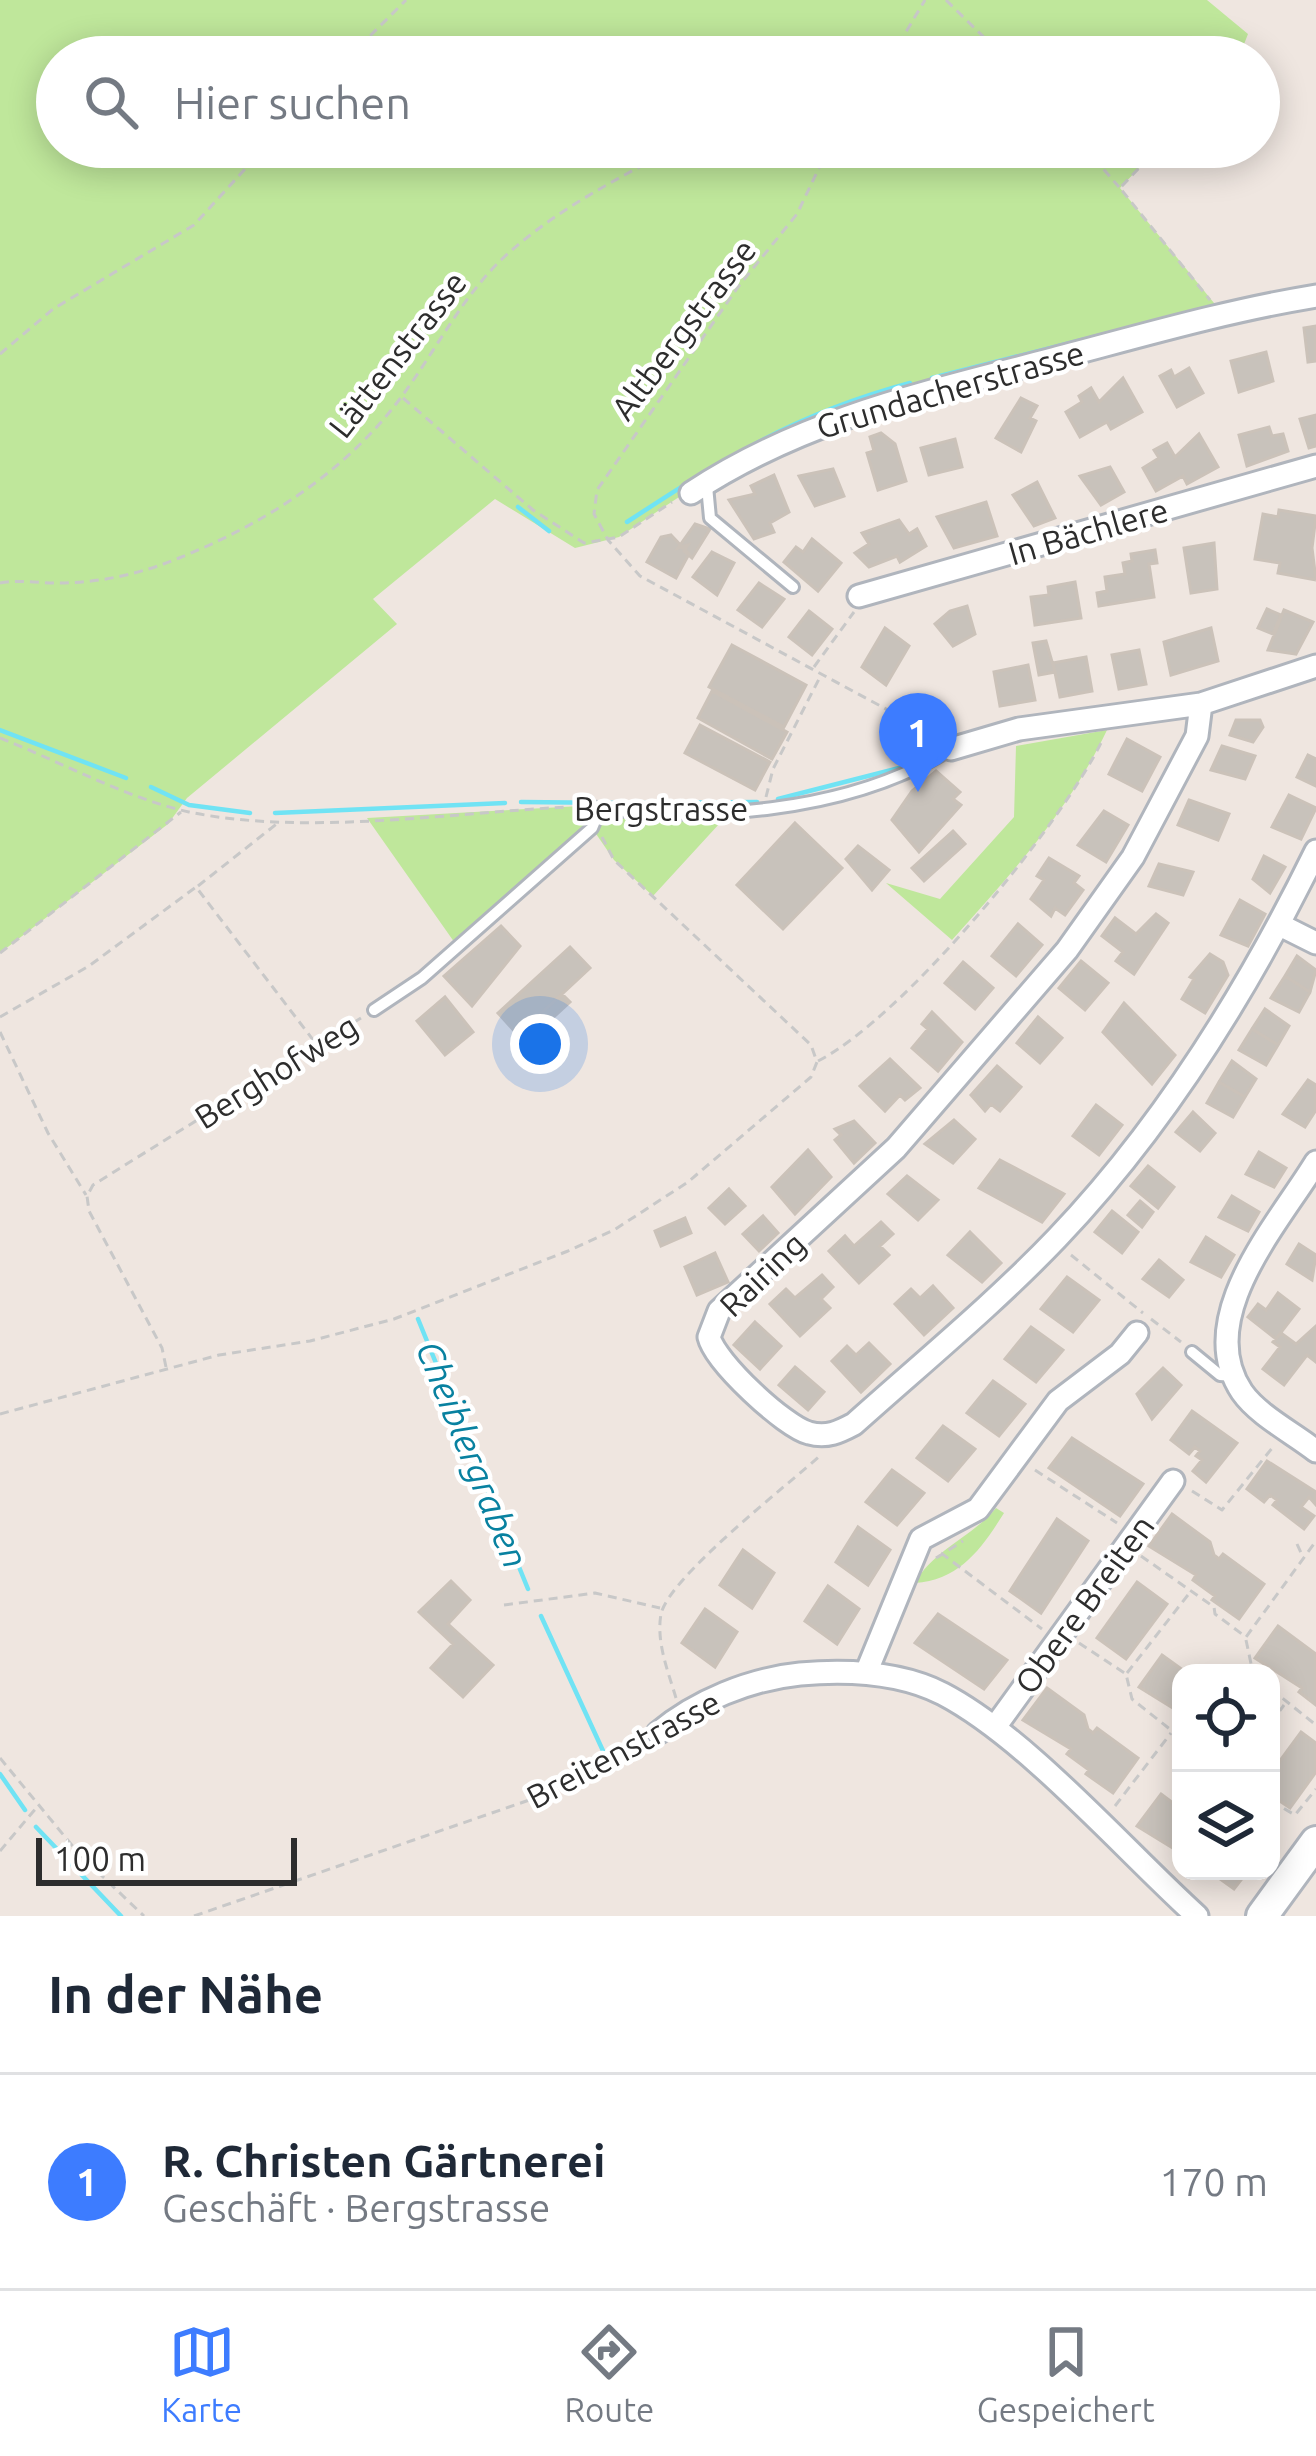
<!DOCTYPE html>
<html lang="de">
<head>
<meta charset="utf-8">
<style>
	:root { --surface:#fff; --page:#f6f6f7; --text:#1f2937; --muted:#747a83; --line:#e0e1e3; --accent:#3d7cff }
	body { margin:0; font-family:Ubuntu,sans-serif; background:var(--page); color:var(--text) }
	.controls { position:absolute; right:36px; bottom:36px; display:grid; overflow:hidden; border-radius:24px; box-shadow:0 6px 30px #0003 }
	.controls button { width:108px; height:108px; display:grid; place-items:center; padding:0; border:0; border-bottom:3px solid var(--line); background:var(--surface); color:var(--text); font:60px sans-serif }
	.scale { position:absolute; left:36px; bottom:30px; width:261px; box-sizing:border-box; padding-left:12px; border:6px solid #2d2d2d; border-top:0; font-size:33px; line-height:42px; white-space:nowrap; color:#2d2d2d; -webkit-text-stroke:9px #fff; paint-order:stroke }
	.you { position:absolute; left:540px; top:1044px; width:42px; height:42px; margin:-30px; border:9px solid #fff; border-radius:50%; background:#1a73e8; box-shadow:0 0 0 18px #1a73e833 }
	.badge { display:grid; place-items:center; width:78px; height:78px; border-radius:50%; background:var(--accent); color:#fff; font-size:39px; font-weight:700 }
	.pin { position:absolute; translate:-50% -99px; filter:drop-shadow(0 3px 6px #0008) }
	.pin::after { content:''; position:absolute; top:63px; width:42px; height:36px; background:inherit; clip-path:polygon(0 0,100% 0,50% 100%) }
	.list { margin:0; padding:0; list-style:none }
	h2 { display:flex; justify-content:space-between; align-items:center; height:156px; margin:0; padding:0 48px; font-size:51px }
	h2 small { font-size:39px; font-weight:400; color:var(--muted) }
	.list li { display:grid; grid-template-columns:78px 1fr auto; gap:36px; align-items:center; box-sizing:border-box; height:216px; padding:0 48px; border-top:3px solid var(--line) }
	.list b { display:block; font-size:45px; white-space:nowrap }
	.list p { margin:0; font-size:39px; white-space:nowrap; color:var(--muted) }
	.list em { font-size:39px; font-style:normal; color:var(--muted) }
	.icon { flex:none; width:66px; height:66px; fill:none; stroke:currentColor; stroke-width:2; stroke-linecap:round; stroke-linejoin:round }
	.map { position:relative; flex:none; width:1316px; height:1916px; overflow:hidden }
	.search { position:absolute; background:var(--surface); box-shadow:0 6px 30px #0003; left:36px; right:36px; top:36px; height:132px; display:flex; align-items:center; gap:30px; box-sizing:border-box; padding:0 42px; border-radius:66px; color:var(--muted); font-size:45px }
	.sheet { height:372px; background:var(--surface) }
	nav { display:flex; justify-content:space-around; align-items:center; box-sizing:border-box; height:168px; border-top:3px solid var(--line); background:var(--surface); font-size:33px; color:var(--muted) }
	nav a { display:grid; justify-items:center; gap:6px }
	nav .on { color:var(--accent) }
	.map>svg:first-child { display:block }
	.green { fill:#bfe79b }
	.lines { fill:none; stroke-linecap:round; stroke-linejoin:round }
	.stream { stroke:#70e3f4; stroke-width:4.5 }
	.building { fill:#c8c2bb; stroke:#cbc2b9; stroke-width:3 }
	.lane-casing { stroke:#b0b5bd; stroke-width:16 }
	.street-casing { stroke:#b0b5bd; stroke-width:27 }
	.secondary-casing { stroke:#b0b5bd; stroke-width:36 }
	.path { stroke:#c8c8c8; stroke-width:3; stroke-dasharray:9 6; stroke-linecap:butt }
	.lane { stroke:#fff; stroke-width:10 }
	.street { stroke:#fff; stroke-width:21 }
	.secondary { stroke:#fff; stroke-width:30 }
	.labels { text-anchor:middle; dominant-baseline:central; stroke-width:9; stroke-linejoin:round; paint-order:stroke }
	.street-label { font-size:33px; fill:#2d2d2d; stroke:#fff }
	.water-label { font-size:36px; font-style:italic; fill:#0881a0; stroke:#fff }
</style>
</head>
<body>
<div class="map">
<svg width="1316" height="1916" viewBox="0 0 1316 1916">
	<rect width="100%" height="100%" fill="#efe6e0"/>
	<path class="green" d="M0 0H1207L1248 34 1239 57H57V147H1159L1120 188 1223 314 851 412 685 493 619 537 575 548 495 499 373 599 397 624 187 798 168 824 0 953Z
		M1107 730C1068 812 1012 873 952 940L886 883 940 899 1014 817 1016 746Z
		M581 806 731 811 653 896 614 860 592 828 457 946 367 818Z
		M996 1508 1004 1513C982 1548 960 1580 915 1583 934 1549 971 1538 996 1508Z"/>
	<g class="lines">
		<path class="stream" d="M932 378 1141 325
			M518 507 549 531
			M627 522C725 458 795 414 910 383
			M0 730 126 778
			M151 787 189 805 250 813
			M778 799 911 765
			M521 802 621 803
			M640 803 757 802
			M275 813 505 803
			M418 1319 528 1589
			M541 1616 604 1753
			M0 1774 25 1810
			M36 1827 121 1916"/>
	</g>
	<path class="building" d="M1316 326V361L1308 362 1304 328Z
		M1266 352 1273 381 1239 392 1231 361Z
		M1189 368 1203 393 1177 407 1160 376 1171 370 1174 377Z
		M1123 378 1142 412 1111 429 1107 422 1080 437 1066 412 1082 402 1079 396 1091 388 1099 402Z
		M1021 398 1037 406 1030 418 1036 421 1021 452 996 438Z
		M1316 415V446L1309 448 1300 419Z
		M1269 427 1272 436 1283 434 1288 451 1247 466 1239 435Z
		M881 433 895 444 906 481 878 490 867 453 874 451 870 437Z
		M1199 434 1218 467 1187 484 1183 476 1156 491 1143 468 1159 458 1154 450 1167 443 1175 457Z
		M955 439 962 467 929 475 921 448Z
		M1110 467 1124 492 1101 505 1080 476Z
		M833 469 844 496 815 506 799 476Z
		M774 475 789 512 770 523 774 532 754 539 729 500 755 494 751 486Z
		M1037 482 1055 518 1034 526 1013 495Z
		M986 502 997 536 954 548 937 517Z
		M1279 510 1316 516 1312 548 1316 580 1278 573 1280 563 1255 559 1263 514 1278 517Z
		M899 520 909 534 917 529 926 546 900 562 897 556 869 567 855 553 869 544 862 533Z
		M695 524 710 529 692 558 684 551 688 545 678 548Z
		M671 535 689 554 676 578 647 562 661 537Z
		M812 539 841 563 818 591 784 562 796 547 803 552Z
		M1214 543 1217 589 1191 593 1184 548Z
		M1155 550 1157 563 1149 564 1154 597 1099 606 1097 593 1107 591 1105 577 1125 574 1123 563 1132 561 1131 554Z
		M712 552 734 563 717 595 693 577Z
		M1075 582 1081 618 1035 625 1031 597 1049 595 1048 587Z
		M759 583 784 599 762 627 738 610Z
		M967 606 975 634 953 646 935 624 950 611Z
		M1267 609 1281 615 1273 634 1258 628Z
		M1284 610 1313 622 1296 654 1268 650Z
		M809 611 832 629 812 655 789 637Z
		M885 628 909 646 886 685 862 667Z
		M1211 628 1218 661 1171 675 1164 642Z
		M1046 641 1055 672 1039 675 1033 643Z
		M732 645 806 685 784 727 709 687Z
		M1139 650 1146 684 1119 689 1112 655Z
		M1086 657 1092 691 1060 697 1053 663Z
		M1028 665 1035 700 1000 706 994 672Z
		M712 691 787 732 772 759 698 718Z
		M1236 720H1260L1263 727 1253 742 1230 735Z
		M700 725 770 762 755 790 685 753Z
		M1127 739 1160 757 1142 791 1109 774Z
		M1222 746 1255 756 1245 779 1211 770Z
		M1308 755 1316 759V786L1297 777Z
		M936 771 960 792 953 799 961 805 919 852 892 820 912 791Z
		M1289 795 1316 808 1301 839 1272 827Z
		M1189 800 1229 814 1218 840 1178 825Z
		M1104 811 1128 825 1106 862 1078 845Z
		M795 823 842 868 783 929 737 885Z
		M953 831 965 844 924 881 912 868Z
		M858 846 889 870 872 890 846 859Z
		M1264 856 1285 867 1270 893 1253 879Z
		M1049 858 1079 876 1074 883 1083 890 1065 915 1055 908 1051 916 1031 899 1044 880 1037 876Z
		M1159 864 1193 872 1183 895 1149 886Z
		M1240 900 1265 914 1248 946 1221 935Z
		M1156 914 1168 923 1134 974 1116 961 1123 952 1102 936 1115 918 1136 934Z
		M1018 924 1042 945 1016 976 992 956Z
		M501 926 520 946 472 1006 444 976Z
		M570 947 590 968 518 1035 498 1013Z
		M1210 954 1223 962 1228 975 1205 1013 1182 999 1194 979 1190 977Z
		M1297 956 1316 970 1310 992 1285 976Z
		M1081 961 1108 983 1085 1010 1059 988Z
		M963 962 993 988 975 1009 945 983Z
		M1285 976 1310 992 1299 1012 1271 998Z
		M562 994 570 1002 545 1025 537 1017Z
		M445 997 473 1032 445 1055 417 1021Z
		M1124 1003 1175 1055 1152 1084 1103 1032Z
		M1265 1009 1289 1026 1278 1045 1252 1029Z
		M932 1012 962 1042 938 1071 912 1048 928 1029 922 1024Z
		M1038 1017 1062 1038 1040 1063 1017 1043Z
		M1252 1029 1278 1045 1266 1065 1239 1050Z
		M890 1059 920 1088 905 1100 900 1095 885 1111 860 1086Z
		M1232 1061 1256 1079 1245 1097 1219 1082Z
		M997 1066 1021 1087 1000 1111 991 1104 985 1111 971 1095Z
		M1308 1080 1316 1085V1110L1305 1127 1283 1114Z
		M1219 1082 1245 1097 1233 1117 1207 1103Z
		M1096 1105 1122 1125 1099 1155 1073 1136Z
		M1193 1112 1215 1133 1200 1151 1176 1132Z
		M954 1120 975 1139 953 1163 925 1144Z
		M854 1121 875 1143 854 1163 835 1140 841 1135 835 1129Z
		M808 1150 831 1177 795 1214 772 1187Z
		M1259 1152 1286 1168 1274 1187 1246 1174Z
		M1000 1160 1064 1194 1042 1222 979 1188Z
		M1148 1166 1174 1187 1158 1208 1131 1186Z
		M907 1176 938 1200 918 1220 888 1194Z
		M729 1189 745 1206 725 1224 709 1208Z
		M1232 1196 1259 1212 1248 1231 1219 1217Z
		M1140 1201 1153 1212 1142 1227 1128 1215Z
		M1112 1211 1138 1232 1122 1253 1095 1232Z
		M763 1216 778 1233 759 1251 743 1234Z
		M685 1218 691 1233 661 1246 655 1231Z
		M881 1222 893 1234 880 1246 889 1255 859 1283 829 1251 845 1236 854 1246Z
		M970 1232 1001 1263 982 1282 948 1255Z
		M1206 1237 1234 1255 1221 1277 1191 1262Z
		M1299 1244 1316 1255 1312 1280 1287 1264Z
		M715 1253 728 1282 697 1295 685 1267Z
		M1159 1260 1183 1280 1169 1297 1143 1279Z
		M822 1275 833 1287 821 1299 830 1308 800 1336 770 1304 786 1289 795 1298Z
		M1067 1277 1099 1300 1073 1332 1041 1309Z
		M933 1286 953 1308 924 1335 895 1304 911 1289 920 1298Z
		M1278 1293 1299 1309 1276 1339 1248 1317 1258 1304 1266 1310Z
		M755 1322 781 1346 760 1369 734 1345Z
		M1316 1326V1362L1307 1355 1284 1385 1263 1369 1280 1347 1273 1342 1281 1333 1296 1344Z
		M1031 1327 1063 1350 1036 1382 1005 1359Z
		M869 1343 890 1364 861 1392 832 1361 847 1346 856 1355Z
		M795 1367 824 1392 808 1410 779 1385Z
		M1163 1368 1181 1385 1152 1419 1137 1394Z
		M993 1381 1025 1404 999 1436 967 1413Z
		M1192 1411 1237 1443 1206 1482 1193 1471 1202 1460 1196 1456 1200 1451 1195 1447 1189 1454 1171 1440Z
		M943 1426 975 1449 948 1481 917 1458Z
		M1072 1438 1143 1484 1120 1516 1049 1468Z
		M1267 1461 1316 1492V1505L1309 1497 1301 1507 1314 1516 1304 1529 1273 1505 1277 1500 1270 1495 1264 1502 1247 1489Z
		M892 1470 924 1493 897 1525 866 1502Z
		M1172 1514 1210 1542 1214 1555 1219 1559 1223 1554 1264 1584 1239 1619 1212 1600 1215 1596 1193 1580 1196 1575 1149 1546Z
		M1057 1519 1088 1541 1041 1613 1010 1591Z
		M858 1527 890 1550 868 1585 836 1562Z
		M743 1550 774 1573 752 1608 720 1585Z
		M451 1581 470 1600 448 1624 493 1665 463 1697 431 1668 453 1644 419 1612Z
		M1137 1582 1167 1604 1126 1659 1097 1638Z
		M828 1586 859 1609 837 1644 805 1621Z
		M705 1609 737 1632 715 1667 682 1643Z
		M938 1614 1007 1660 984 1689 915 1643Z
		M1278 1626 1316 1654V1705L1299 1692 1302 1688 1255 1658Z
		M1162 1655 1187 1673H1181V1713L1139 1687Z
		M1047 1688 1084 1715 1088 1729 1093 1733 1097 1728 1138 1758 1113 1793 1086 1774 1089 1770 1067 1754 1071 1749 1023 1720Z
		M1301 1732 1316 1743V1772L1290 1808 1271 1795V1773Z
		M1161 1794 1181 1809V1853L1137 1826Z
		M1209 1871H1248L1234 1889Z"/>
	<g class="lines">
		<g class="lane-casing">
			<path id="lane" d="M707 486 710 518 793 587
				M581 806C700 823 847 814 951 749
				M374 1010 422 978 592 828 600 809
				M1192 1352 1220 1375 1234 1376"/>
		</g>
		<g class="street-casing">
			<path id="street" d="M691 493C801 420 923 393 1049 360 1137 337 1225 311 1316 296
				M859 596 1316 466
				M1201 704 1197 736 1133 857 1067 950 896 1148 719 1311 709 1337C715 1362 785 1427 809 1433 827 1438 839 1432 854 1424 922 1363 994 1304 1057 1238 1165 1125 1248 990 1316 851
				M951 749 1019 729 1201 704 1316 666
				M1280 925 1316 943
				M1316 1162C1279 1223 1192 1318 1242 1392 1258 1415 1293 1433 1316 1451
				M866 1673 921 1539 978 1509 1058 1401 1120 1354 1137 1333
				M995 1727 1173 1481
				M658 1733C696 1701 750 1679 800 1674 846 1670 900 1672 943 1694 1027 1738 1124 1850 1197 1916"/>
		</g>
		<g class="secondary-casing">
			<path id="secondary" d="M1262 1916 1316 1842"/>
		</g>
		<path class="path" d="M946 0 1004 57
			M349 57 406 0
			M891 57 925 0
			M1239 57 1240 55
			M789 147 815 163
			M829 147 797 214 738 287 597 490 594 514 608 540 640 576 936 736
			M1084 147 1119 187
			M1159 147 1120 188 1210 300
			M0 354 53 309 194 225 265 147
			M403 398 533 510 584 543 619 537 672 502
			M0 583C21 579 43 584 64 583 103 582 143 573 179 558 264 524 344 473 399 400 434 354 459 301 501 260 553 211 615 180 677 147
			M814 667 854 612
			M0 738C61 762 126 798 189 812 305 836 449 813 567 807
			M766 797 773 769 821 675
			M198 886 279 822
			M0 953 181 812
			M0 1017 89 966 196 887 317 1045
			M0 1032 48 1133 86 1195
			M818 1061C904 1017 1061 826 1103 739
			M1071 1255 1143 1313
			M1151 1319 1181 1342
			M166 1367 162 1348 89 1211 87 1196 93 1185 361 1018
			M0 1414 219 1355 310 1341 394 1319 568 1251 614 1230 688 1182 811 1077 817 1062 811 1045 614 860 602 837
			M1035 1470 1117 1523
			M1192 1491 1222 1510 1273 1447
			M1297 1544 1302 1555
			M941 1553 1042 1629
			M1141 1556 1214 1607 1215 1614 1246 1637 1316 1541
			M936 1558 963 1541
			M504 1605 595 1593 660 1608
			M1246 1640 1253 1673
			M1079 1643 1126 1674 1132 1699 1181 1738
			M1127 1673 1191 1591
			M1271 1689 1316 1725
			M676 1698C668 1671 656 1642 661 1614 669 1577 789 1484 822 1454
			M1271 1723 1284 1705
			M0 1758 80 1855 144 1916
			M1271 1801 1295 1815 1316 1789
			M1115 1806 1171 1733
			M0 1851 37 1807
			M194 1916 564 1788 642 1744"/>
		<use href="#lane" class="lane"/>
		<use href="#street" class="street"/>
		<use href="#secondary" class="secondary"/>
	</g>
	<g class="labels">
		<g class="street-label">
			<text transform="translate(683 329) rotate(-53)">Altbergstrasse</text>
			<text transform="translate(397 354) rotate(-52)">Lättenstrasse</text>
			<text transform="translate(950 389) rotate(-16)">Grundacherstrasse</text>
			<text transform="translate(1088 531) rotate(-16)">In Bächlere</text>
			<text x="661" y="808">Bergstrasse</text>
			<text transform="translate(276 1071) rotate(-32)">Berghofweg</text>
			<text transform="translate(762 1274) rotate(-44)">Rairing</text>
			<text transform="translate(1084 1604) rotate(-54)">Obere Breiten</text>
			<text transform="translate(623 1749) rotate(-28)">Breitenstrasse</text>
		</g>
		<g class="water-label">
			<text transform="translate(473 1454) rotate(68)">Cheiblergraben</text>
		</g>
	</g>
</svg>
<div class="controls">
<button><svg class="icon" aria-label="locate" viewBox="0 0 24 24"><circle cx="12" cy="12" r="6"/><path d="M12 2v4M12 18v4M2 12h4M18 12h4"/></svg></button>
<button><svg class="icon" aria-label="layers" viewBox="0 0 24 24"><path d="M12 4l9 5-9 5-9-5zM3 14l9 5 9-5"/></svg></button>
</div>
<div class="scale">100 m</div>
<div class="you"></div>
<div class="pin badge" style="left:918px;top:792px">1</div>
<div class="search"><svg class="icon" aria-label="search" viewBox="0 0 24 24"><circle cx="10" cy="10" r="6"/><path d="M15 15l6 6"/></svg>Hier suchen</div>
</div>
<section class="sheet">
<h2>In der Nähe<small></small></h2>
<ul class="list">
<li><span class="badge">1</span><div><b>R. Christen Gärtnerei</b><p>Geschäft · Bergstrasse</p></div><em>170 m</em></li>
</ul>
</section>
<nav>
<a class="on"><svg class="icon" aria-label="map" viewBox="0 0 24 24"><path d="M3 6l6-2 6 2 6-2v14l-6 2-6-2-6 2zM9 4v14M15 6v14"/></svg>Karte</a>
<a><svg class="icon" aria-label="directions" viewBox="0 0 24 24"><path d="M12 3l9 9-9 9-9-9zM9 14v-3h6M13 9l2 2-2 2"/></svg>Route</a>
<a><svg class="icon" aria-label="saved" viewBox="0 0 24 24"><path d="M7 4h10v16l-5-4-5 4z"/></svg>Gespeichert</a>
</nav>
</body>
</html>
